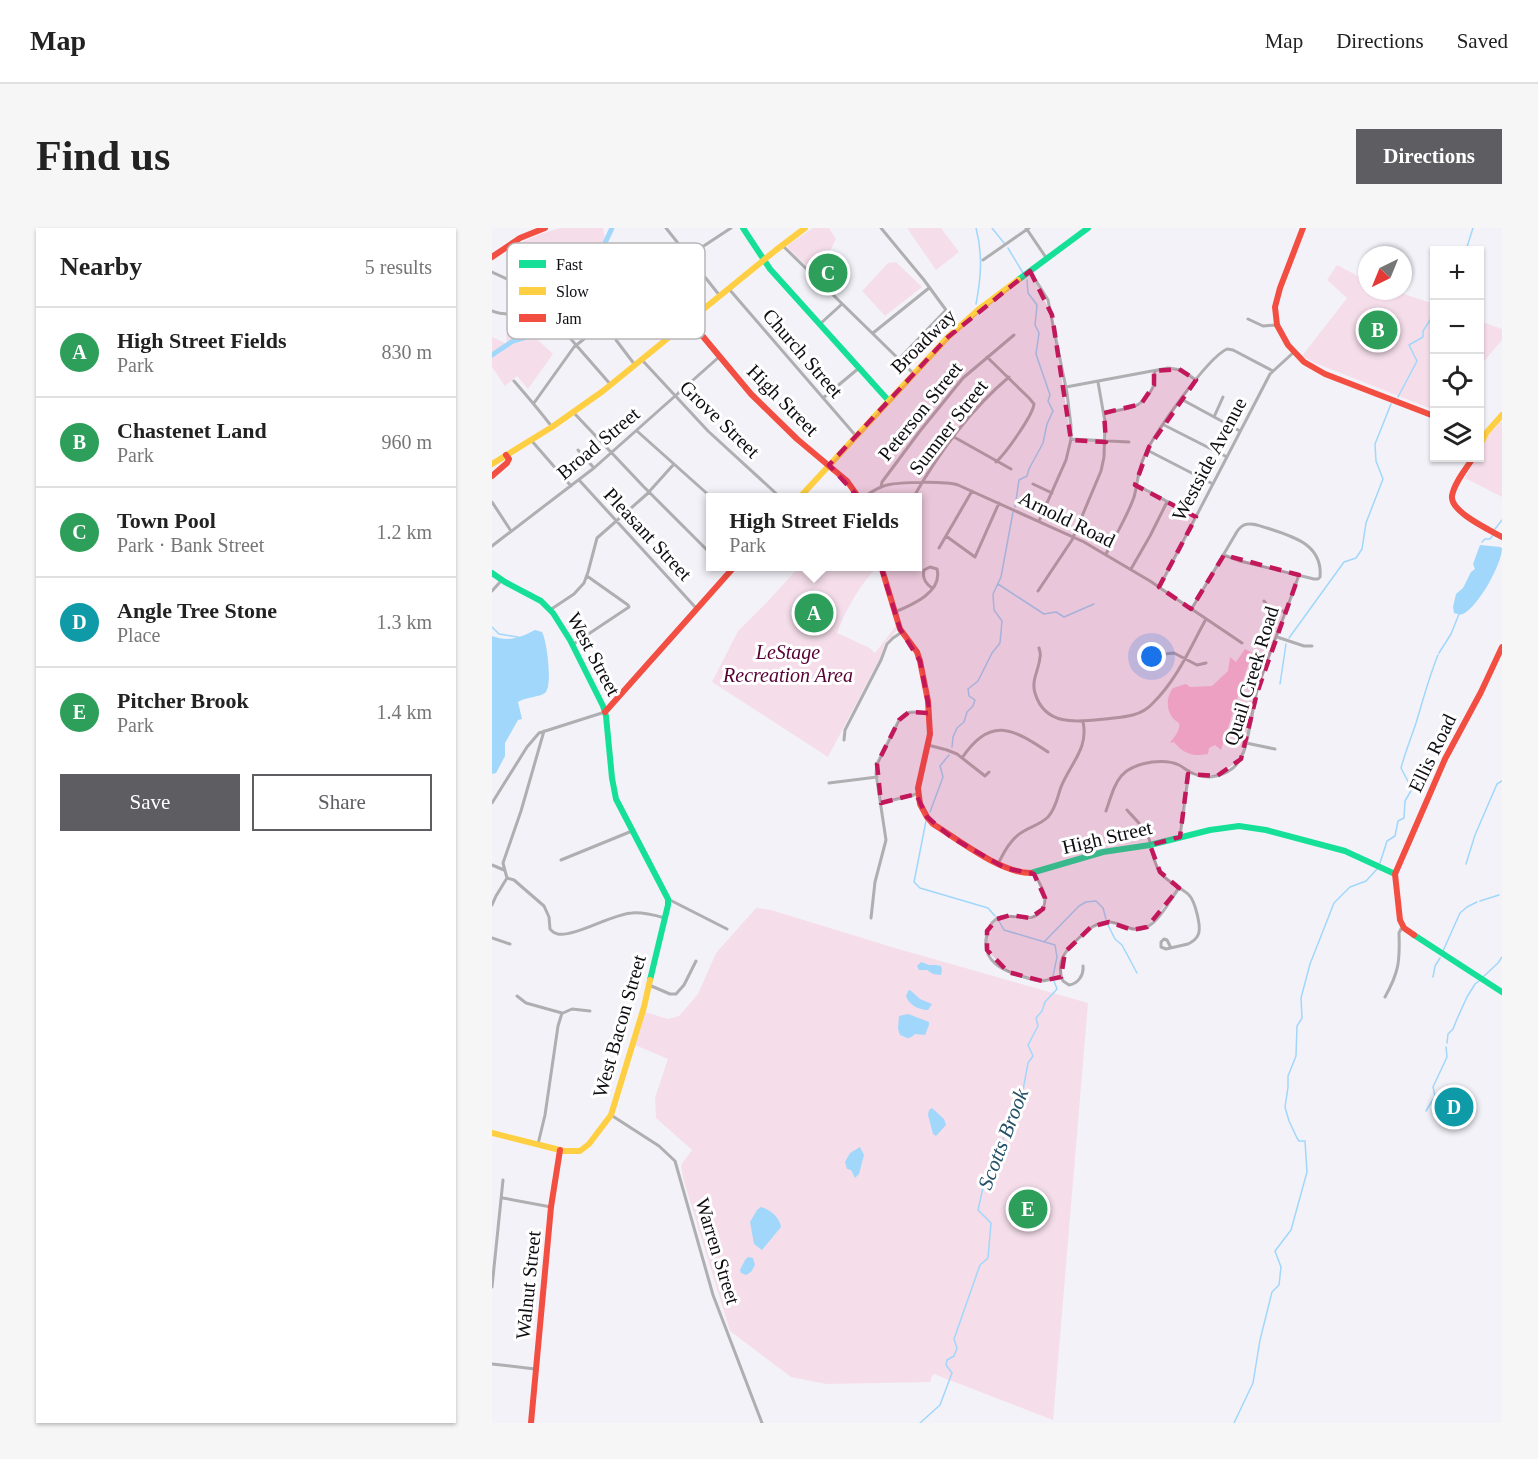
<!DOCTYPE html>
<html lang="en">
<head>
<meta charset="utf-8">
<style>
	:root { --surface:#fff; --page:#f6f6f6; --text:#222; --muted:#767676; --line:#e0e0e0; --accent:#5e5d62 }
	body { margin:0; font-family:Georgia,serif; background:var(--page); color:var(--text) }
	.controls { position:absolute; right:18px; top:18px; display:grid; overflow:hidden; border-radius:0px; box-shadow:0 2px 4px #0004 }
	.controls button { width:54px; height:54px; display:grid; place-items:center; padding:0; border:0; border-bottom:2px solid var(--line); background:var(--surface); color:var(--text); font:30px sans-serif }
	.compass { position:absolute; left:866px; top:18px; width:54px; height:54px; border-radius:50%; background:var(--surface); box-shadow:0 2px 4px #0004; rotate:223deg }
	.you { position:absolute; left:660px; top:429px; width:21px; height:21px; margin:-15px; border:4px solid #fff; border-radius:50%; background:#1a73e8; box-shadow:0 0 0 9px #1a73e833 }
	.badge { display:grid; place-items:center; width:39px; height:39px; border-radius:50%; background:var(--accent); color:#fff; font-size:20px; font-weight:700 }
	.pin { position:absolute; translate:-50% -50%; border:3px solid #fff; box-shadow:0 2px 6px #0006 }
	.popup { position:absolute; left:214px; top:265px; width:216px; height:78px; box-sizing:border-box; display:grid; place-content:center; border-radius:0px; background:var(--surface); filter:drop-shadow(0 2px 4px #0005); font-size:20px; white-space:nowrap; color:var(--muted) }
	.popup b { font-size:22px; color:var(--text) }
	.popup::after { content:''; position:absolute; left:50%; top:100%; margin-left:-12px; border:12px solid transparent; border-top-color:var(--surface) }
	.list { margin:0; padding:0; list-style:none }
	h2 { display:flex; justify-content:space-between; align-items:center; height:78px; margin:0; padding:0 24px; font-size:26px }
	h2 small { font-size:20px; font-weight:400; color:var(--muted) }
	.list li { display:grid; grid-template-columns:39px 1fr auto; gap:18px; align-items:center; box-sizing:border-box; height:90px; padding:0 24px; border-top:2px solid var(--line) }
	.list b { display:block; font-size:22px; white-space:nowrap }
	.list p { margin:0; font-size:20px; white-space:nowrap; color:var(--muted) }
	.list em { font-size:20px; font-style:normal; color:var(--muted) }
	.actions { display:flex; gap:12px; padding:18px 24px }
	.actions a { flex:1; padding:14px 0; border:2px solid var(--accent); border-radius:0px; text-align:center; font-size:21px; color:var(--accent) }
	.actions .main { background:var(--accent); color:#fff }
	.icon { flex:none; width:33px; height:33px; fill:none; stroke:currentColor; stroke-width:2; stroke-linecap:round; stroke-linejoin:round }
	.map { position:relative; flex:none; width:1010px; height:1195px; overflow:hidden; border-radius:0px }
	header { display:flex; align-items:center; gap:36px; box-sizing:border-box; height:84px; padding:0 30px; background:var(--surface); border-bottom:2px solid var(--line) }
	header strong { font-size:28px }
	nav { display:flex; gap:33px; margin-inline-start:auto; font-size:21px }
	.intro { display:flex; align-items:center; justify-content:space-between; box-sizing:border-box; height:144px; padding:0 36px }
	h1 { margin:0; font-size:42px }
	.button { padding:15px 27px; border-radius:0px; background:var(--accent); color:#fff; font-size:21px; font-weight:700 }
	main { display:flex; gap:36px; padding:0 36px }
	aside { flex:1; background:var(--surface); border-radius:0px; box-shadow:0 2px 4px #0004 }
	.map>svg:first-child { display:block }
	.green { fill:#f5deea }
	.forest { fill:#f8c2dc }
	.water { fill:#a0d7fa }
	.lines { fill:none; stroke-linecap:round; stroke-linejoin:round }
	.stream { stroke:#a0d7fa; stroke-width:1.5 }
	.river { stroke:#a0d7fa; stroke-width:5 }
	.street { stroke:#afaeb0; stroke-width:3 }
	.fast { stroke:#16e098; stroke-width:6 }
	.slow { stroke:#ffcf43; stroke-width:6 }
	.jam { stroke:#f24e42; stroke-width:6 }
	.marked { fill:#c2185b; fill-opacity:0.2; stroke:#c2185b; stroke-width:4.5; stroke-dasharray:12 8; stroke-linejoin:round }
	.labels { text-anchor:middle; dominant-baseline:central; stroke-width:6; stroke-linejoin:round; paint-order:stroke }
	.street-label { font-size:20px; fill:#0e0d11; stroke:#fff }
	.park-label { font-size:20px; font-style:italic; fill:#570033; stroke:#fff }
	.water-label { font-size:21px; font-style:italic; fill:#234f67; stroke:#fff }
	.key { fill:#fff; stroke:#b7b6b8; stroke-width:1.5 }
	.key-label { font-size:16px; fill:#0e0d11 }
</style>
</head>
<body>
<header>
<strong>Map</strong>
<nav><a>Map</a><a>Directions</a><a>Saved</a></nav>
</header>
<div class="intro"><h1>Find us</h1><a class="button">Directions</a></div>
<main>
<aside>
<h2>Nearby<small>5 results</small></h2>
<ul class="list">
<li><span class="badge" style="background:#2e9e5b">A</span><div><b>High Street Fields</b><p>Park</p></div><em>830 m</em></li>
<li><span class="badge" style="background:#2e9e5b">B</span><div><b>Chastenet Land</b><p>Park</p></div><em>960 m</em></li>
<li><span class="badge" style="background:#2e9e5b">C</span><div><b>Town Pool</b><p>Park · Bank Street</p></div><em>1.2 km</em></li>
<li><span class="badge" style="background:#0f9aa8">D</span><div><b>Angle Tree Stone</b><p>Place</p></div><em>1.3 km</em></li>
<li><span class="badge" style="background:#2e9e5b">E</span><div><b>Pitcher Brook</b><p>Park</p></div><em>1.4 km</em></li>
</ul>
<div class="actions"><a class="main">Save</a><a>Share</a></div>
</aside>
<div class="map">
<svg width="1010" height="1195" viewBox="0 0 1010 1195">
	<rect width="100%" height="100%" fill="#f3f2f9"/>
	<path class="green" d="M68 0H111L122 57 111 67 103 57 96 63 103 72 85 86 82 83 83 81 55 47 60 43 33 25 21 19C36 10 51 5 68 0Z
		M321 0H337L344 11 339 21 318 41 296 20V17Z
		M415 0H449L467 24 444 42Z
		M336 31 349 46 337 59 322 44Z
		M404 34 430 59 393 88 370 63 396 35Z
		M845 37 875 53V63H903L942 76V182L823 135 810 128 855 70 835 52Z
		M987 93 1010 101V112L988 138Z
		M28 95 61 126 36 161 25 148 13 158 0 139V109L15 116 14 105Z
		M1010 193V269L973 250 984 230H987C988 215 1000 203 1010 193Z
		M307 339H385C368 357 354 381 345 405L378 420 383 425 404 398 405 401 402 406 393 415 389 428 336 529 220 454 246 403 276 373Z
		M264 680 279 682 403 720 596 775 561 1192 442 1146 440 1148 438 1154 334 1156 299 1149 238 1103 191 950 189 937 200 922 164 890 163 870 176 831 143 817 153 784 176 791 187 788 206 766 224 725Z"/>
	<path class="forest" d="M753 421 761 425 754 443 729 522 723 517 717 520 716 526C701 529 692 526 682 514L678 515C682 509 689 502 687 495 675 488 672 472 681 460L694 456 698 459 720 458 736 443 738 429 744 434Z"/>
	<path class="water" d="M988 317 1008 319 1010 320C1010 336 986 379 971 386 968 387 966 386 962 385L961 379 964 366 971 360 979 344 983 341 981 336Z
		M43 402 50 404C55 413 61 458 53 465 48 469 34 469 26 474L30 491 26 492 13 515V528L4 545 0 546V408C16 414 28 410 43 402Z
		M429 734 437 737H444L449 738 450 742 449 747 441 746 435 742H427L425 738Z
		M418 762 428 771 440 776 436 782C427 782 417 777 414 768L416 763Z
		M416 786 437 794V797L433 807 423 806C417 812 415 810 408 807L406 801 407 788Z
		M440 880 452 891 454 897 444 908 441 906 436 887 437 882Z
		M368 919 372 927 367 946 363 950 359 942 355 941 353 934 358 925Z
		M269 979C278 981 288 990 289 999L270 1022 262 1016 258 994 265 982Z
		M256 1029 261 1030 263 1037 259 1044 254 1047 249 1045 248 1042 253 1032Z"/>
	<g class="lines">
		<path class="stream" d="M484 0C491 26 489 50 484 76
			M500 0 512 15
			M516 20 531 45
			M974 22 981 0
			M906 169 925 133 917 117 931 109V103L942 86
			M523 279 527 252 535 248 537 241 551 215 555 196 561 183 556 173 558 167 544 126 547 105 543 97 545 77 536 65 535 52
			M1003 301 1010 292
			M990 314 993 311H998L1001 307
			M506 356 552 386 564 384 572 389 602 376
			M0 399 7 406 26 409 27 410
			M797 410 852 334 864 330 870 321 874 295 891 251 884 233 883 216 899 176
			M947 425 959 406 967 386
			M788 456 794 416
			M460 519 461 509 465 500 472 494 475 484 481 478 483 472 477 468 476 461 486 453 500 425 508 415 510 393 502 382 501 366 509 349 521 284
			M438 584 451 549 448 538 457 527
			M434 593 422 654 428 660 496 680 503 688
			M888 635 895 613 903 608 906 593 912 590 913 573 920 561 909 540C913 525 919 510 924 495 931 472 937 449 946 427
			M974 636 983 607 1005 556 1010 553
			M988 673 1007 667
			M507 693 512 702 563 717 565 729 561 748
			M616 697 623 711 630 717 645 745
			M552 714 587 678 594 674 604 673 611 680 614 691
			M951 723 968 685 975 679 985 674
			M941 749 943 738 948 730
			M991 749 1006 735 1010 729
			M955 815 956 806 961 801 965 791 975 769 983 756 987 753
			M934 883 943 868 941 859 955 829 954 819
			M428 1195 448 1177 460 1145 454 1137 455 1132 462 1128 465 1120 462 1111 488 1037 496 1030 499 995 486 982 492 955 503 941 511 911 517 900 521 879 529 873 536 835 541 828 536 817 546 798 544 790 550 783 553 774 565 761 562 753
			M742 1195 761 1155 768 1112 780 1064 787 1057 789 1039 783 1023 799 1002 815 944 813 913H807L805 910 797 893 793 879 796 859V848L804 828 805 798 810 790 809 770 818 736 842 675 858 659 874 653 885 641"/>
		<path class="river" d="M0 127 21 113 66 100 72 96 80 86 120 0"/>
		<path class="street" d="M174 0 228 68
			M389 0 432 52 454 82 462 91
			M534 0 555 31
			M290 17 421 145
			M491 32 537 0
			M538 43 556 72 575 165 579 198V211L574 232 547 293
			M0 44 30 58 36 62 119 157
			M171 47 204 88
			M237 61 364 208
			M0 83C12 88 23 86 35 87 44 87 52 92 60 89
			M756 91 771 98 785 97
			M328 96 350 76
			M381 105 437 60
			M124 112 143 137
			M495 129 537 170 542 176C541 187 514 225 504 234
			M407 131 454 82
			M150 132 216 203 289 270
			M22 153C35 168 48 183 60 199
			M574 159 676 140 690 142 704 152
			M331 170 367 140
			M689 171 748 203
			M42 175 82 119 87 115 195 29 239 0
			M82 185 151 258 218 325
			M612 185C631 180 645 183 657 166 662 158 664 153 662 143
			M722 189 731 169
			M672 197 735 229
			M145 203 220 270
			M462 209 519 241
			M579 211 637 214
			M39 212 79 258
			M86 222 102 240
			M655 222 721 256
			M87 252 204 380
			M541 256 560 265
			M645 257 704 289
			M389 259 390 254 428 203 471 150 522 107
			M370 270C378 265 386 259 395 257 408 254 453 253 466 257L592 314 658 353 750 415
			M421 270C446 226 478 182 517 149
			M0 274 19 303
			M454 308 483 329 507 275
			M0 318 102 240 227 129
			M447 320 480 263
			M614 326C623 308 635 289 642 269 646 255 646 242 652 229 661 207 715 130 735 121L741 122 781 143
			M233 338 238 344
			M639 341 658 308 675 274
			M668 358 778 146 802 124
			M0 363 9 353
			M546 363 580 312 609 243 612 229 613 194 606 154
			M772 373 776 378 794 384
			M700 380 743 307C745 303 748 299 752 297 759 294 768 298 775 300 800 308 831 316 828 349L826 351H822L748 333 732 327
			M58 382 82 366 92 355 96 344 105 310 155 266 182 236
			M403 384C420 377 451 364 445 341L438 339 432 342C430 350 434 356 440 360
			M785 409 812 418H820
			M80 417 137 379 136 377 95 348
			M547 420C548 423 549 426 548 429 547 442 539 452 543 465 553 499 586 494 613 491 630 489 648 489 660 476 685 452 698 420 714 391
			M672 426 682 425 705 437 714 435
			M352 512 353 502 389 432 395 416 401 410 410 404
			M754 515 783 521
			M436 517 455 522 465 526 493 548 497 544
			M470 530C498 488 520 500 556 524
			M337 555 385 549
			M0 575 35 519 47 505 113 484
			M389 575 426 566
			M635 582C642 590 651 598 656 608 661 620 660 633 668 644 675 654 688 659 697 667 703 673 710 700 706 707 704 712 700 714 696 716L674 721 669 719V714L672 711 675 712 679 720
			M614 583C624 554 626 539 660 534 668 533 679 533 687 537 691 539 694 542 698 544 712 552 728 550 741 540 754 529 755 510 759 494 761 484 762 473 765 463 777 424 794 386 807 347
			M688 609 697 543
			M69 632 140 603
			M506 636C512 624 519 610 532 603 540 598 549 596 556 589 564 580 565 570 569 559 578 536 597 520 591 494
			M0 637 12 642
			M542 645C547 655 557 668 551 680 539 705 504 669 495 706 488 733 511 743 532 749 538 751 544 753 551 753 557 752 563 750 569 749
			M15 650 22 652 52 678 57 689 58 701C61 704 61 705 66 706 83 709 120 686 140 685 151 684 162 687 173 690
			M176 671 235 701
			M0 677 4 668 15 650 11 635 29 583 52 503
			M379 690 383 654 394 612 384 546 385 536 407 492C415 481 424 484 436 485
			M0 710 18 716
			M591 738C592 747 586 756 577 757L571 753C563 734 574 722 587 710 596 702 603 695 615 694 629 693 640 707 655 699 667 693 679 671 687 660
			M157 757 178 766H184L192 757 204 733
			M25 768 34 775 70 785
			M893 769C907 744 908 733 907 705L909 701 912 699
			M71 785 80 781 98 783
			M119 887 167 918 183 933 221 1067 270 1195
			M46 916 53 887 66 798 70 785
			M11 970 59 979
			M0 1059 11 952
			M0 1136 43 1141"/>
		<path class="fast" d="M251 0 278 41 396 172
			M526 52 596 0
			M0 345 13 354 49 373 61 385 78 412 111 478 114 488 120 550 124 571 176 671V677L158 752
			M539 645 611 624 658 617 718 602 747 598 774 602 853 623 903 646
			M922 707 1010 764"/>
		<path class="slow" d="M987 218 995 204 1010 187
			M0 236 60 199 111 163 284 22 313 0
			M307 270 456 109 486 82 526 52
			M0 905 72 923H88L97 916 119 887 152 779 158 752"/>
		<path class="jam" d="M811 0 788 60 783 79 785 97 796 117 812 134 833 146 942 188
			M0 29 28 10 53 0
			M198 93 259 166 305 211 355 253 367 270
			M981 230C974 241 962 255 960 268 958 284 998 302 1010 309
			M0 248 15 235 17 231 14 227
			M389 338 408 401 425 424 428 433 436 473 438 506 426 560 428 576 435 589 441 596C467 612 508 645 539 645
			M113 484 243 338
			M922 707 912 700 908 692 903 646 953 531 989 464 1010 419
			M39 1195 59 979 68 922"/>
	</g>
	<path class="marked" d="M538 43 560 87 579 212 614 214 612 185 649 176 662 157V143L687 141 704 152 657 219 643 257 704 289 667 359 699 381 732 327 807 347 765 465 749 531 725 548 696 546 688 609 658 617 668 644 687 660 655 699 640 702 617 694 599 699 573 724 569 749 550 753 516 744 495 722V703L505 691 519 687 538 690 551 681 553 670 542 646 513 640 459 609 435 589 424 566 389 575 385 536 407 492 417 484 438 485 428 433 408 401 368 271 337 237 456 109Z"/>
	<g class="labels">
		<g class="street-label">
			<text transform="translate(431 113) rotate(-45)">Broadway</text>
			<text transform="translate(311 125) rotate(49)">Church Street</text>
			<text transform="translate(291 172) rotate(45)">High Street</text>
			<text transform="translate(428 183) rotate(-51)">Peterson Street</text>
			<text transform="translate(228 191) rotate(44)">Grove Street</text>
			<text transform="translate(456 199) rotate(-52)">Sumner Street</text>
			<text transform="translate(106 215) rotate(-40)">Broad Street</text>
			<text transform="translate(717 231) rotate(-62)">Westside Avenue</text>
			<text transform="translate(575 291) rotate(26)">Arnold Road</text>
			<text transform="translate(156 306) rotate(47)">Pleasant Street</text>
			<text transform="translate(102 426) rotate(62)">West Street</text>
			<text transform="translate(759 448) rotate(-73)">Quail Creek Road</text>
			<text transform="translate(940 525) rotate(-64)">Ellis Road</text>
			<text transform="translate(615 609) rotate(-13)">High Street</text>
			<text transform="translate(127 798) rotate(-74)">West Bacon Street</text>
			<text transform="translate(226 1023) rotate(73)">Warren Street</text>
			<text transform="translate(36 1057) rotate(-84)">Walnut Street</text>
		</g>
		<g class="park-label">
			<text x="296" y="424">LeStage<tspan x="296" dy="23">Recreation Area</tspan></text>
		</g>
		<g class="water-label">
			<text transform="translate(511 911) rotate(-69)">Scotts Brook</text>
		</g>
	</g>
	<rect x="15" y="15" width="198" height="96" rx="9" class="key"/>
	<rect x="27" y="32" width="27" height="8" fill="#16e098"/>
	<rect x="27" y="59" width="27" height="8" fill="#ffcf43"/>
	<rect x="27" y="86" width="27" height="8" fill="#f24e42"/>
	<g class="key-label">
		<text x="64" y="42">Fast</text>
		<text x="64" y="69">Slow</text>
		<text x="64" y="96">Jam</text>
	</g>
</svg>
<div class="controls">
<button>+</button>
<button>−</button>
<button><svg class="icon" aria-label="locate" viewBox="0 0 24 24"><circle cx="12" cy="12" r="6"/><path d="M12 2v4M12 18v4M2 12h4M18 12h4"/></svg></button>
<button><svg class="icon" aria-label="layers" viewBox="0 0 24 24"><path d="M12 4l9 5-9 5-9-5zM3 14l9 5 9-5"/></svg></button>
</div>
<svg class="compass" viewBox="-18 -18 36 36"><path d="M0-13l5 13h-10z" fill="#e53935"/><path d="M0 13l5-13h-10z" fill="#767676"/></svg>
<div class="you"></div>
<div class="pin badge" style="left:322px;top:385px;background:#2e9e5b">A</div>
<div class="popup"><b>High Street Fields</b>Park</div>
<div class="pin badge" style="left:886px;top:102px;background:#2e9e5b">B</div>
<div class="pin badge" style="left:336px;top:45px;background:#2e9e5b">C</div>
<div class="pin badge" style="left:962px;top:879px;background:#0f9aa8">D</div>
<div class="pin badge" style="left:536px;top:981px;background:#2e9e5b">E</div>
</div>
</main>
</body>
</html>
